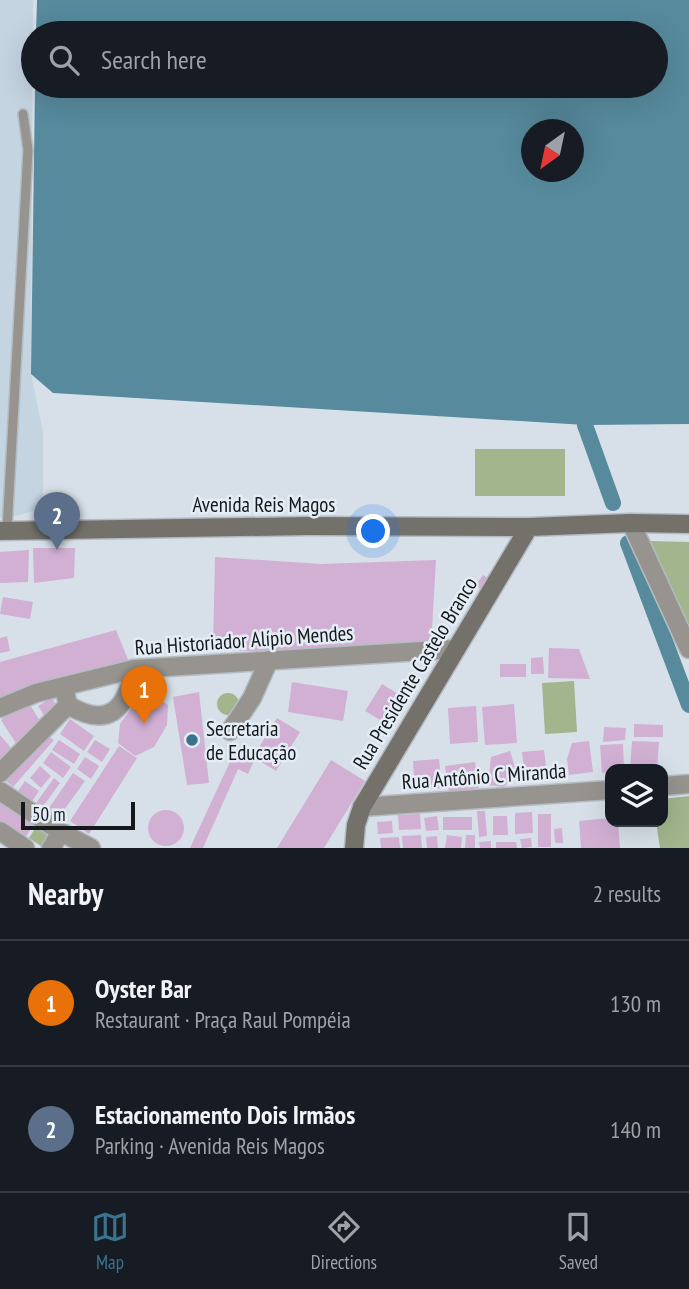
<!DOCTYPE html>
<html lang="en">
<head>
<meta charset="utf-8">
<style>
	:root { --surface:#171b24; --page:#20242c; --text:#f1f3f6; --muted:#9ea1a6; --line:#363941; --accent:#3a738c }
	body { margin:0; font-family:"PT Sans Narrow",sans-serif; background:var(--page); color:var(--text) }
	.controls { position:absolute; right:21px; bottom:21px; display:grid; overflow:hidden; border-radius:14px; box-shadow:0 7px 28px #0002 }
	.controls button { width:63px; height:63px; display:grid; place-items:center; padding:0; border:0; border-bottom:2px solid var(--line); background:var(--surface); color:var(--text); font:35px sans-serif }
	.compass { position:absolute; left:521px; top:119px; width:63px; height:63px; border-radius:50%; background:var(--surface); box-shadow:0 7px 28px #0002; rotate:213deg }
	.scale { position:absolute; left:21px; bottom:18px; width:114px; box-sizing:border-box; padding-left:7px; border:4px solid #16191c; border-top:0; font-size:19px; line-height:24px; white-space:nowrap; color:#16191c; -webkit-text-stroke:5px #e4edf5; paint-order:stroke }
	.you { position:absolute; left:374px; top:532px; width:24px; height:24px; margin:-18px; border:5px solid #fff; border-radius:50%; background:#1a73e8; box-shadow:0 0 0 10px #1a73e833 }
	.badge { display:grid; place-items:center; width:46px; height:46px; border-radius:50%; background:var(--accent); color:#fff; font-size:23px; font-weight:700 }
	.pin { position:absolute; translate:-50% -58px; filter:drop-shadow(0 2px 4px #0008) }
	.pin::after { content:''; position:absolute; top:37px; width:24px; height:21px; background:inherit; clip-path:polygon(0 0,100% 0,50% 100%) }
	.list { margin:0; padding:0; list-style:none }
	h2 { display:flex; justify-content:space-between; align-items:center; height:91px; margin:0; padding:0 28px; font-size:30px }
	h2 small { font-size:23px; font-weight:400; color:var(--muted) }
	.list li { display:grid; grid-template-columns:46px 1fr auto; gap:21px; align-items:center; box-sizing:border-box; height:126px; padding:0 28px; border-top:2px solid var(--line) }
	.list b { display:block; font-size:26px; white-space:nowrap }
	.list p { margin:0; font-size:23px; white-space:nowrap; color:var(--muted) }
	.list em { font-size:23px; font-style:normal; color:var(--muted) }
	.icon { flex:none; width:38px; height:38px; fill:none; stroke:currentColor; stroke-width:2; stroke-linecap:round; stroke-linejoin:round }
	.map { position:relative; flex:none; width:689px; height:848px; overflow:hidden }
	.search { position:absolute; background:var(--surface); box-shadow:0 7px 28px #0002; left:21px; right:21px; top:21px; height:77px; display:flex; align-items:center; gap:18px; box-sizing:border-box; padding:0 24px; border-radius:38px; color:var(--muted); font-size:26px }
	.sheet { height:343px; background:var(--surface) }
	nav { display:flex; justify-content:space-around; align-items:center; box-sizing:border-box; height:98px; border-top:2px solid var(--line); background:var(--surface); font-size:19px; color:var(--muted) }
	nav a { display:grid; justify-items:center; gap:4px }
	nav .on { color:var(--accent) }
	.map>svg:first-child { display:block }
	.built { fill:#c4d4e1 }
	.green { fill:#a2b58d }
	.water { fill:#578a9d; fill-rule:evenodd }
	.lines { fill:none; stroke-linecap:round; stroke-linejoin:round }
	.canal { stroke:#578a9d; stroke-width:16 }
	.building { fill:#d1b0d4 }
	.lane-casing { stroke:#b4bcc3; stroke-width:12 }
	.street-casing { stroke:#b4bcc3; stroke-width:21 }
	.secondary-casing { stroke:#b4bcc3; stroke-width:21 }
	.lane { stroke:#979490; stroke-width:9 }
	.street { stroke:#979490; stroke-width:18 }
	.secondary { stroke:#74716b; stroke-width:18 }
	.poi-dot { fill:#3a738c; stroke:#e4edf5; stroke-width:2.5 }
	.labels { text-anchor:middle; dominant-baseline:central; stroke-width:5; stroke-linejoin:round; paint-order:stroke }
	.street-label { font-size:21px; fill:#16191c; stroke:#e4edf5 }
	.poi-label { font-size:21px; fill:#16191c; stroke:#e4edf5; text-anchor:start }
</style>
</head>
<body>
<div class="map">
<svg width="689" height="848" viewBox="0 0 689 848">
	<rect width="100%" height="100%" fill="#d7e0e8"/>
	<path class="built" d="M0 0H33L31 374 43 432V508L9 518H0Z"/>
	<path class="green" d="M475 449H565V496H475Z
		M649 541 689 542V628L688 627Z
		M574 681 577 732 545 734 542 683Z
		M217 704a11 11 0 1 1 22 0a11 11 0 1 1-22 0Z
		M689 796V848H660L656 822H663V799Z
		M36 827 53 838 44 848 29 838Z"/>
	<path class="water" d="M37 0H689V424L585 425 53 393 31 374 35 86H656V33H36ZM532 130H574V172H532Z"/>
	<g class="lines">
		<path class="canal" d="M585 425 613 503
			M628 543 689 705"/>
	</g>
	<path class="building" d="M33 548H75L74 578 34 583Z
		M29 550 28 582 0 583V552Z
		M215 557 321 564 436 560 431 646 300 652 213 650Z
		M483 575 490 579 483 590 475 586Z
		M3 597 33 602 30 619 0 614Z
		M116 630 129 662 0 700V662Z
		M7 636 10 651 0 653V638Z
		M549 648 579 649 590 679 548 678Z
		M543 657 544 674H531V658Z
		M500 664H526V677H500Z
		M292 682 348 691 343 721 288 712Z
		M382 684 408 700 392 727 365 711Z
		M199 692 209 783 187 785 173 697Z
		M152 694 168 705 167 725 154 747 135 756 118 743 120 724 135 703Z
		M52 698 58 709 45 717 38 706Z
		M28 702 44 727 17 745 1 720Z
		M514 704 517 743 485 745 482 707Z
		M476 706 478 742 450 744 448 708Z
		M277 718 300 732 276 771 253 757Z
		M70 719 94 736 84 751 60 734Z
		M634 724 663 725V737H634Z
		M604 727 626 728 625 740 603 742Z
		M0 735 13 750 2 760 0 758Z
		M46 735 54 740 13 787 5 780Z
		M59 740 80 754 74 764 52 750Z
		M95 740 110 749 102 762 87 752Z
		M589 741 593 772 569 775 567 759 572 743Z
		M632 741 659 742 657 769H630Z
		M623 744 624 769H610V772L602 773 600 745Z
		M119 746 137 758 89 834 70 821Z
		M544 750 547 774 525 776 522 752Z
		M510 751 517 774 504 787 488 785 491 757Z
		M51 752 71 767 63 778 43 763Z
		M234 753 254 761 248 774 238 769 203 848H190Z
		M85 757 99 766 91 779 77 769Z
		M439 759 442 788 415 790 413 761Z
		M331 760 365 781 324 848H277Z
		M475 762 479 788 449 792 445 766Z
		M40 766 51 776 41 788 30 778Z
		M73 773 85 781 56 821 45 814Z
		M54 778 60 783 42 808 36 803Z
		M25 781 39 791 31 803 16 794Z
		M0 802 34 824 25 838 0 822Z
		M148 828a18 18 0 1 1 36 0a18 18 0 1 1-36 0Z
		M477 811H485L487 836 479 837Z
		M532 812 533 833 515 834V813Z
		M420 814 421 829 399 830 398 815Z
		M538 814H551V847H538Z
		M437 816 439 830 426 831 424 818Z
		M493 816H507L508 835H493Z
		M443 817H472V830H443Z
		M610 818V822H618L620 848H581L579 821Z
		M392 821 393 833 378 834 377 822Z
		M562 828 563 843H555L554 829Z
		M421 835 422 848H403L402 836Z
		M447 835 462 837 461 848H445Z
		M466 835H475V848H465Z
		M437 836 438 848H427L426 837Z
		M399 837 400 848H381L380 838Z
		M531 838 532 847 522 848 520 839Z
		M491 841V848H480L479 842Z
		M496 842H516L517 848H496Z"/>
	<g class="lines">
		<g class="lane-casing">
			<path id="lane" d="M7 530 28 150 23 114"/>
		</g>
		<g class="street-casing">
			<path id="street" d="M631 523 689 649
				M68 705C108 729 126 710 134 669
				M0 708 36 693 134 669 455 649
				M230 731 252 698 269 660
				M0 773 68 705 64 687
				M663 786 689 784
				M0 791 61 832 91 848
				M362 807 610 790
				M0 831 25 848
				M51 848 61 832"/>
		</g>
		<g class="secondary-casing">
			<path id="secondary" d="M0 531 308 526 529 527 631 523 689 524
				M354 848 356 825 362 807 529 527"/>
		</g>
		<use href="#lane" class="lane"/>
		<use href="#street" class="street"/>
		<use href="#secondary" class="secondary"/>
	</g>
	<circle class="poi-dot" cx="192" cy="740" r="7"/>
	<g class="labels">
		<g class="street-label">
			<text x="264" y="504">Avenida Reis Magos</text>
			<text transform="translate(244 640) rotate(-4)">Rua Historiador Alípio Mendes</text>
			<text transform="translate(415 673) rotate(-59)">Rua Presidente Castelo Branco</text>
			<text transform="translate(484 776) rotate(-4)">Rua Antônio C Miranda</text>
		</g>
		<g class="poi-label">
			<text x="206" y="728">Secretaria<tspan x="206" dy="24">de Educação</tspan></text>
		</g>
	</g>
</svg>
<div class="controls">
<button><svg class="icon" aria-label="layers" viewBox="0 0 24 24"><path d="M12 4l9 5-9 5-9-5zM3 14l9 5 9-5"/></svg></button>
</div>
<svg class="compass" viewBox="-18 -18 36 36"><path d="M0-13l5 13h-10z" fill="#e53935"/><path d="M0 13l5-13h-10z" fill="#9ea1a6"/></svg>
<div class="scale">50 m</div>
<div class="you"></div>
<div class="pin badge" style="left:144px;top:724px;background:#e8710a">1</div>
<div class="pin badge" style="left:57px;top:550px;background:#5c6f8a">2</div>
<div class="search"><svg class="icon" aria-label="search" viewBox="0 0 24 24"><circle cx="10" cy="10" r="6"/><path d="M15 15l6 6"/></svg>Search here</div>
</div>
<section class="sheet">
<h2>Nearby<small>2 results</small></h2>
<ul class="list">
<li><span class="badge" style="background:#e8710a">1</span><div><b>Oyster Bar</b><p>Restaurant · Praça Raul Pompéia</p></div><em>130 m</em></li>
<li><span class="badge" style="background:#5c6f8a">2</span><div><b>Estacionamento Dois Irmãos</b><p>Parking · Avenida Reis Magos</p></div><em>140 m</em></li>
</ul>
</section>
<nav>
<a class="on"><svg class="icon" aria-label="map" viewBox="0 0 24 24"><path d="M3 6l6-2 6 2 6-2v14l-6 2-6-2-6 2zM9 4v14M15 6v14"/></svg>Map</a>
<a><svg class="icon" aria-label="directions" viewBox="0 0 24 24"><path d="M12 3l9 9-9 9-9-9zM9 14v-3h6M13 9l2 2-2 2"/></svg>Directions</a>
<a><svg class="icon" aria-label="saved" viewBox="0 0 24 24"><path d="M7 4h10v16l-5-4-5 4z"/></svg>Saved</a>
</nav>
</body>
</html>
